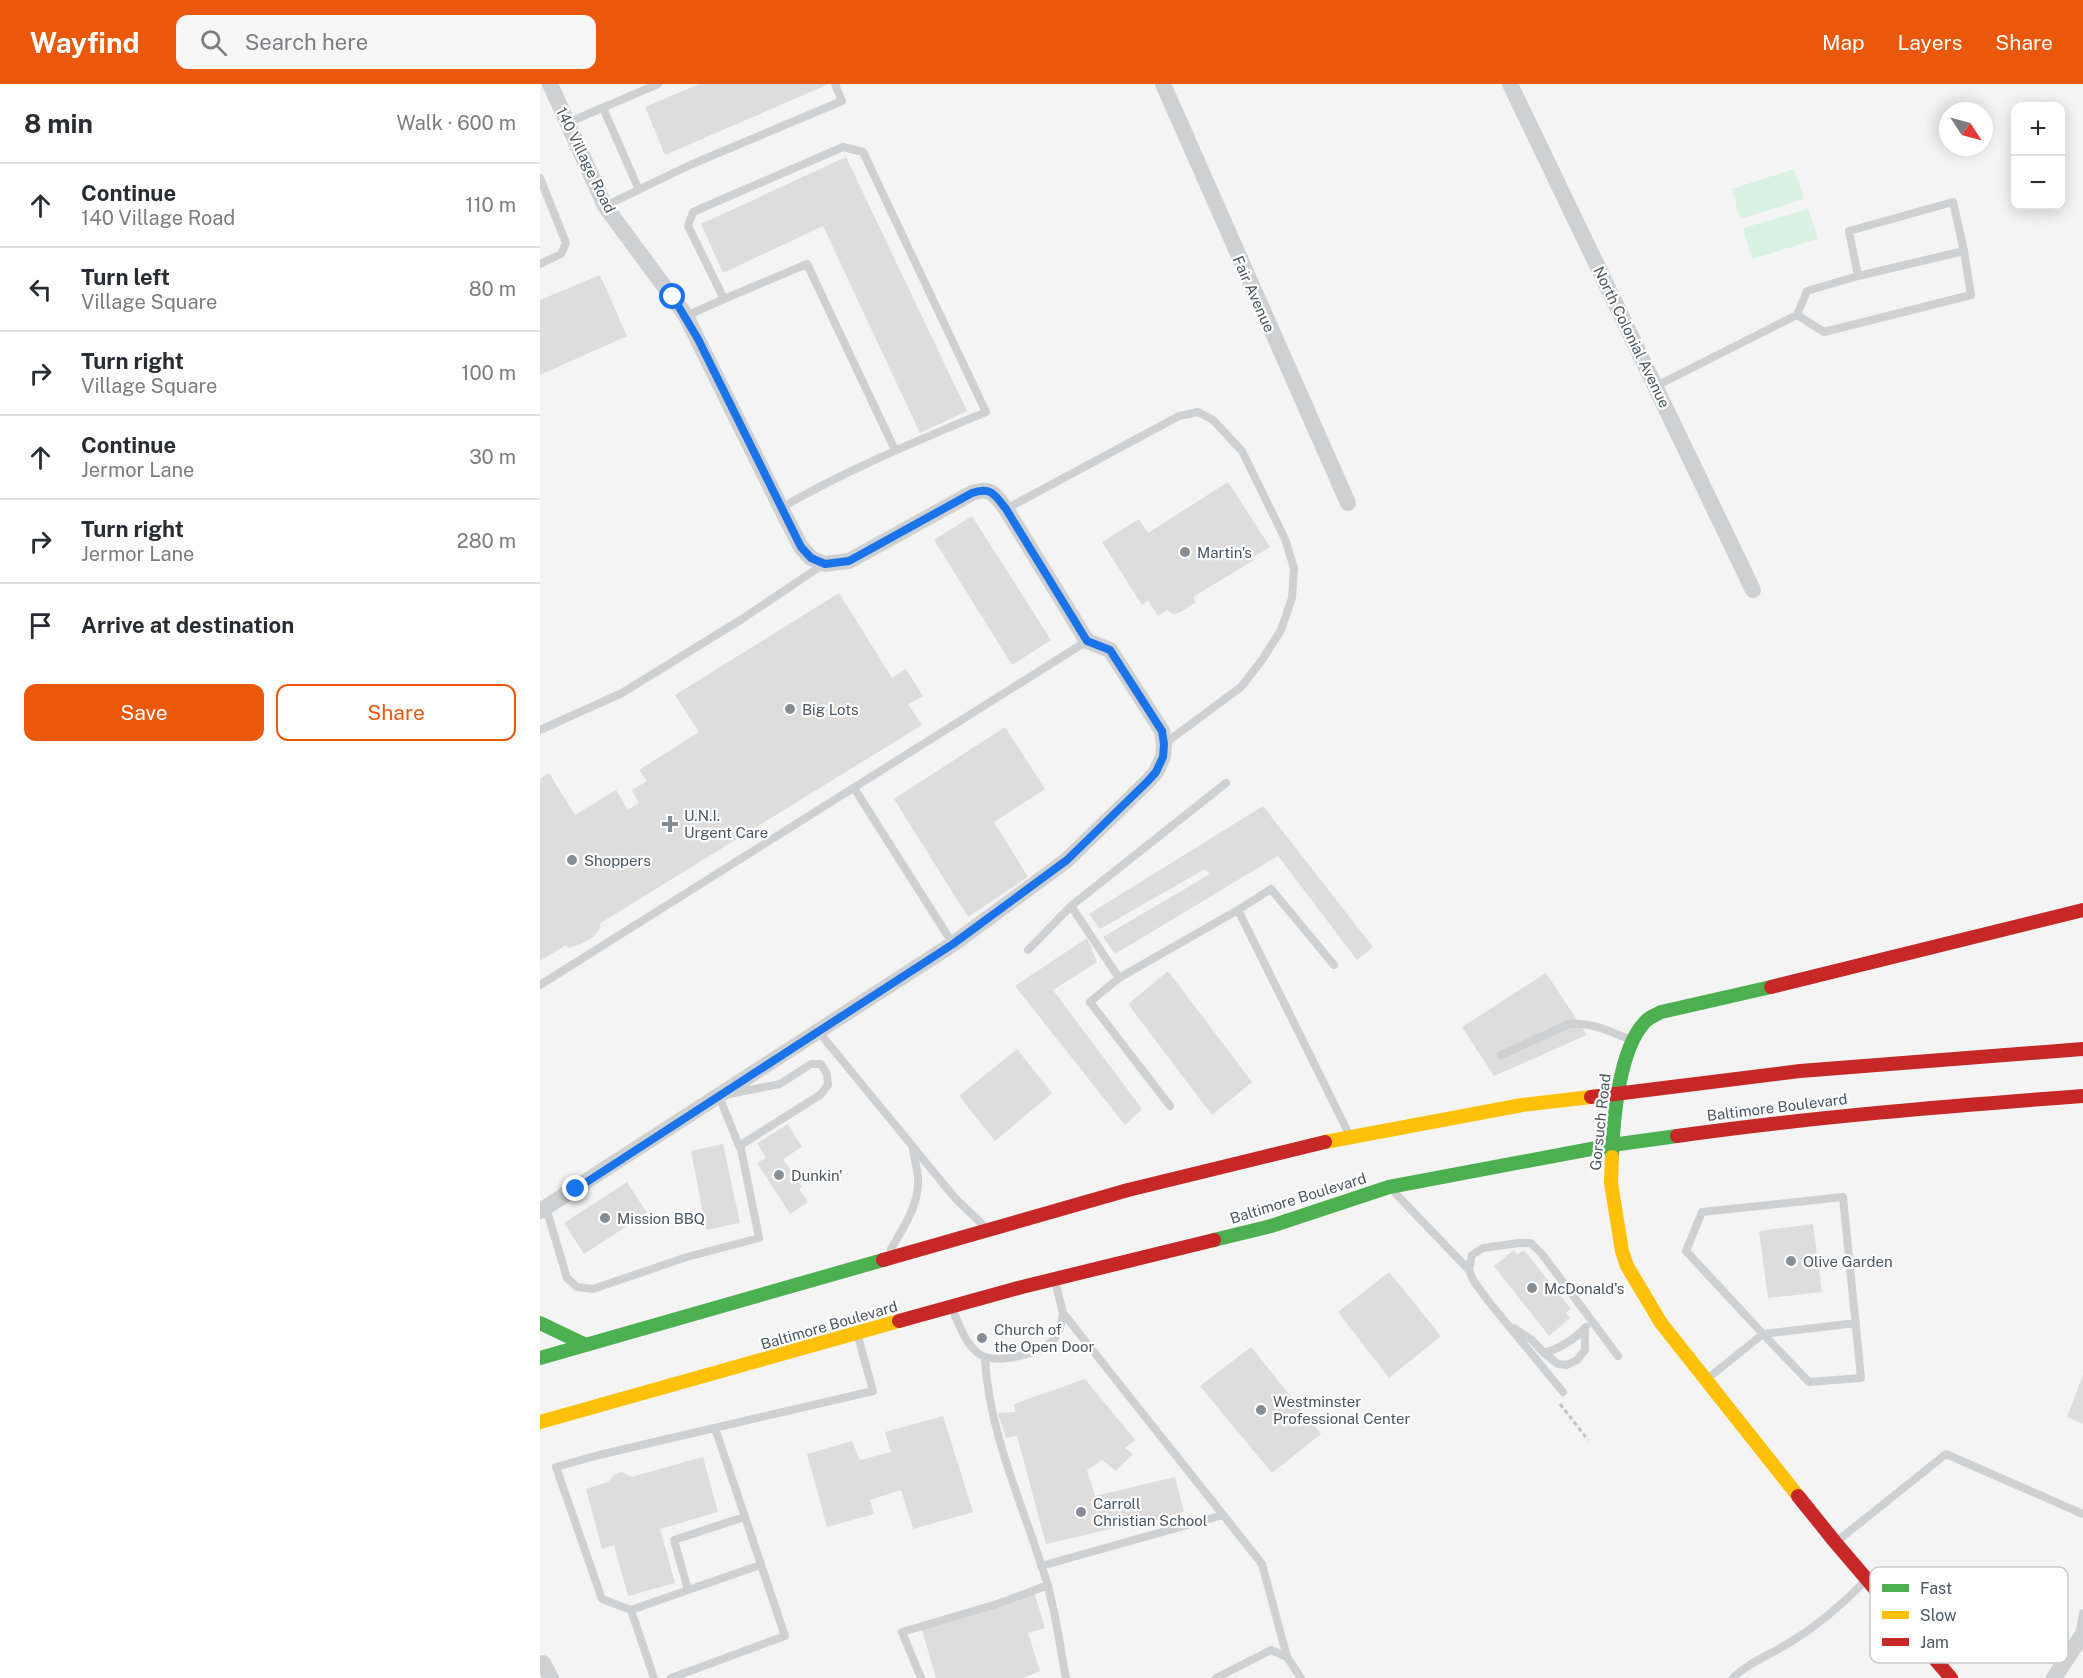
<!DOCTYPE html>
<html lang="en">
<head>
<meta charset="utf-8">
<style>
	:root { --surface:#fff; --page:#f7f7f7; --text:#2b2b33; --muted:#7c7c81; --line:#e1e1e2; --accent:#ea580c }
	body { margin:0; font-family:"Public Sans",sans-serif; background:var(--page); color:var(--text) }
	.controls { position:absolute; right:18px; top:18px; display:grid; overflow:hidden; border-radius:12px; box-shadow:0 3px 15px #0003 }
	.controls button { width:54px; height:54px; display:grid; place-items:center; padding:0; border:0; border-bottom:2px solid var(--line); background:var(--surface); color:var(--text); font:30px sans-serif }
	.compass { position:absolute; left:1399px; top:18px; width:54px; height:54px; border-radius:50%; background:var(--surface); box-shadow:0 3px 15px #0003; rotate:126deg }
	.stop { position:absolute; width:18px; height:18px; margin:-14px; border:4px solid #1a73e8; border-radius:50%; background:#fff }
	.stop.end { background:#1a73e8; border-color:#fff; box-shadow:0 2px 6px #0008 }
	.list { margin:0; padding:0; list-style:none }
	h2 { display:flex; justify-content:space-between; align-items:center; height:78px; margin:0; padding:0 24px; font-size:26px }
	h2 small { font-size:20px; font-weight:400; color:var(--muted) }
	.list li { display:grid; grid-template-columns:39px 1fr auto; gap:18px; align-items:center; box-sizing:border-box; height:84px; padding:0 24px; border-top:2px solid var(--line) }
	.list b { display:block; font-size:22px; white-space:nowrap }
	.list p { margin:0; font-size:20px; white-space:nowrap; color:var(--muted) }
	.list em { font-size:20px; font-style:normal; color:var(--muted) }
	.actions { display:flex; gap:12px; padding:18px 24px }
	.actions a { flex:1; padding:14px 0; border:2px solid var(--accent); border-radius:12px; text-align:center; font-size:21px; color:var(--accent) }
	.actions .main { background:var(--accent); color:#fff }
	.icon { flex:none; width:33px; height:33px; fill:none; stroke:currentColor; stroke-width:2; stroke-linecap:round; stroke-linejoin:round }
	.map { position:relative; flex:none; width:1543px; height:1594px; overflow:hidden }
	header { display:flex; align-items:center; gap:36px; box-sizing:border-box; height:84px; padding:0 30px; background:var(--accent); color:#fff }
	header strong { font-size:28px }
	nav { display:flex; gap:33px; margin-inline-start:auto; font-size:21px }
	.search { width:420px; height:54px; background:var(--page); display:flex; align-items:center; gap:15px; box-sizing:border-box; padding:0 21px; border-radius:12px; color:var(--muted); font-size:22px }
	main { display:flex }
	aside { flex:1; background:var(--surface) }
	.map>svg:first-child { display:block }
	.green { fill:#d9f2e3 }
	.building { fill:#ddddde }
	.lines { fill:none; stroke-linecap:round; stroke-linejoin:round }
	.path { stroke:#bcc7c4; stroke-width:3; stroke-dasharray:4.5 3; stroke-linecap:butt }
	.lane { stroke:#ced0d2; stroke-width:8 }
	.street { stroke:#ced0d2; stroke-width:16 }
	.fast { stroke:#4caf50; stroke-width:14 }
	.slow { stroke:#ffc107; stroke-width:14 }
	.jam { stroke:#c62828; stroke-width:14 }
	.route { stroke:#1a73e8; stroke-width:8 }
	.poi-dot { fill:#868d94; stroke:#fff; stroke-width:2 }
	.labels { text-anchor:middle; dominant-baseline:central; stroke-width:4.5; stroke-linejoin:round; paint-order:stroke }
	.street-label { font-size:15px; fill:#4a5661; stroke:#fff }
	.poi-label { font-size:15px; fill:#4a5661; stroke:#fff; text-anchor:start }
	.key { fill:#fff; stroke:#c9ccd0; stroke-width:1.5 }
	.key-label { font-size:16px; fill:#4a5661 }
</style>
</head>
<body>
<header>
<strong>Wayfind</strong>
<div class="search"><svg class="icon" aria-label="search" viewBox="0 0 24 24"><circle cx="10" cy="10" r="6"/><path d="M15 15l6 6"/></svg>Search here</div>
<nav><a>Map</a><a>Layers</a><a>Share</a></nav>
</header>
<main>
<aside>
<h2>8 min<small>Walk · 600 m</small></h2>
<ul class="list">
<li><svg class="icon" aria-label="ahead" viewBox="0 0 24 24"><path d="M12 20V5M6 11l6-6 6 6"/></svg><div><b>Continue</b><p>140 Village Road</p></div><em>110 m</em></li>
<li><svg class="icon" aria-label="left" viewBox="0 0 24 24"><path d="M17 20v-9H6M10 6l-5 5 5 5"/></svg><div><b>Turn left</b><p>Village Square</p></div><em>80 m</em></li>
<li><svg class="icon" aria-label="right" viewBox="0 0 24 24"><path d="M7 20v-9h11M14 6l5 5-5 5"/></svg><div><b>Turn right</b><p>Village Square</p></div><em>100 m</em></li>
<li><svg class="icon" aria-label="ahead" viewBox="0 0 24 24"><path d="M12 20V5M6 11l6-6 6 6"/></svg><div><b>Continue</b><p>Jermor Lane</p></div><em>30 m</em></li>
<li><svg class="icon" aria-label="right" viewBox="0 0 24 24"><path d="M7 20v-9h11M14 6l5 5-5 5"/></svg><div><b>Turn right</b><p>Jermor Lane</p></div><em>280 m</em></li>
<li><svg class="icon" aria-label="arrive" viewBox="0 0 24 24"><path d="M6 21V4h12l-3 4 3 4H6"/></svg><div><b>Arrive at destination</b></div></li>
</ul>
<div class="actions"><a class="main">Save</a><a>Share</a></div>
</aside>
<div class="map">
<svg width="1543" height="1594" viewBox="0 0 1543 1594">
	<rect width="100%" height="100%" fill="#f4f4f4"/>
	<path class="green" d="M1254 85 1264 115 1200 135 1192 105Z
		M1268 125 1278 155 1212 175 1203 144Z"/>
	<path class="building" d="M159 0H289L125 71 105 23Z
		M306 73 427 327 380 349 283 142 183 189 161 140Z
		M60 191 87 252 0 291V216Z
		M688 398 730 463 712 474 714 476 653 513 656 518 639 529 634 530 627 526 618 532 608 516 602 521 562 458 599 435 608 449Z
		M432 432 511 556 472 581 394 456Z
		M299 509 352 594 366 585 383 612 368 620 382 641 59 840 61 843 53 853 40 860 28 864 26 861 0 877V695L9 689 35 731 76 706 88 726 99 719 92 706 107 697 99 686 159 648 135 611Z
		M465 643 505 705 454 738 488 793 428 833 354 715Z
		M723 722 833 863 817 876 738 772 575 870 563 853 670 790 665 785 560 845 549 830Z
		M547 854 557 878 513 906 602 1025 585 1041 475 902Z
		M628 887 712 998 672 1031 588 920Z
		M1006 889 1047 951 954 992 922 943Z
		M477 965 512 1009 455 1057 419 1012Z
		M248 1040 262 1063 243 1075 262 1103 259 1105 268 1118 250 1130 217 1079 226 1074 217 1059Z
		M183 1060 200 1139 166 1146 151 1067Z
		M87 1098 107 1129 44 1170 24 1139Z
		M1273 1140 1282 1208 1228 1214 1219 1147Z
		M974 1166 977 1171 984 1166 1031 1225 1026 1229 1030 1234 1009 1252 954 1182Z
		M849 1188 901 1252 849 1294 798 1228Z
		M711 1263 781 1350 732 1389 660 1302Z
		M1543 1291V1340L1527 1333Z
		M545 1295 595 1356 585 1364 593 1370 576 1387 562 1376 547 1386 555 1412 635 1393 644 1428 506 1460 477 1352 466 1354 458 1329 475 1328 474 1320Z
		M403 1332 433 1428 373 1445 361 1406 330 1416 334 1430 287 1443 267 1370 312 1357 320 1376 351 1368 345 1348Z
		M163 1373 178 1428 120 1445 135 1499 88 1512 74 1461 62 1465 46 1405 68 1398 75 1390 82 1388 91 1393Z
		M494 1508 505 1544 488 1549 500 1587 483 1594H396L381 1543Z"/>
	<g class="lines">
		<path class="path" d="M1020 1320 1048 1356"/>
		<path class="lane" d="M63 24 99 106
			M27 39 118 0
			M0 94 26 159 21 170 0 180
			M65 122 150 81 302 17 295 0
			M1318 192 1424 167
			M184 215 267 180 355 366
			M146 232 184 215 148 142 153 128 303 63 323 68 446 328C377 357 306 386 241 424
			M1116 302 1257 231 1267 207 1318 192 1309 147 1413 118 1424 167 1431 211 1284 248 1257 231
			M466 425 639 332 658 328 673 336 702 367 745 455 754 484 752 514 741 546 722 576 701 603 624 660
			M0 646 82 609 202 535 284 480
			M314 704 413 860
			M698 826 731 805 794 881
			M488 866 531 822
			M579 894 531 822 686 699
			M0 901 547 557
			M278 947 415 1114 442 1140
			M961 971 1029 940C1051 938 1069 947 1089 955
			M630 1022 550 918 579 894 698 826 807 1046
			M856 1110 929 1186 933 1196 949 1218 1023 1308
			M6 1124 27 1194 37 1203 53 1205 147 1173 219 1154 201 1065 199 1062 179 1012 240 1000 271 980H281L287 990 288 1001 280 1011 199 1062
			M351 1165C364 1143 380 1119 378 1093 377 1084 374 1074 373 1064
			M929 1186 932 1171 943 1164 979 1159H991L1002 1170 1078 1272
			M516 1201 523 1229 722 1480 747 1573
			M414 1229C420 1243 426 1260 438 1269 453 1282 496 1270 510 1259 519 1252 522 1239 523 1229
			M974 1244 992 1256 1004 1269 1018 1280 1027 1281 1037 1276 1045 1266V1244
			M1004 1269C1021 1264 1034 1256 1046 1243
			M445 1274C449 1352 485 1425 507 1499 516 1530 520 1563 526 1594
			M1167 1295 1223 1250 1146 1167 1162 1128 1303 1113 1321 1294 1269 1298 1223 1250 1316 1239
			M1296 1458 1406 1370 1543 1430
			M501 1482 683 1431
			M148 1506 134 1456 204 1433
			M91 1526 220 1481
			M1539 1553 1543 1529
			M114 1594 91 1526 62 1515 16 1383 59 1371 333 1307 319 1256
			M131 1594 245 1552 175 1344
			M381 1594 362 1548 457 1520 508 1501
			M676 1594 731 1566 747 1573 761 1594
			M1193 1594C1209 1578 1230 1571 1249 1559 1277 1542 1302 1521 1325 1497"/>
		<path class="street" d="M623 0 808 419
			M970 0 1213 506
			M0 1127 413 860 527 776 607 698 616 688 623 673 624 660 622 647 570 566 547 557 466 425C455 411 451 402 432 409L309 477 285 480 271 474 261 463 241 424 146 232 65 122 10 0
			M0 1581 3 1579 11 1594
			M1514 1594 1543 1550"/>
		<path class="fast" d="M1072 1073C1073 1036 1079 965 1105 938 1109 933 1116 931 1121 928L1231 903
			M674 1156 731 1142 849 1103 1072 1061 1137 1052
			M0 1239 46 1261
			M0 1274 343 1176"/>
		<path class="slow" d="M785 1058 982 1021 1051 1013
			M1072 1073 1071 1099 1082 1167 1087 1182 1121 1239 1258 1412
			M0 1338 359 1237"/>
		<path class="jam" d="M1231 903 1543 826
			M1051 1013 1260 987 1543 965
			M1137 1052C1272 1033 1407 1022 1543 1012
			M343 1176 588 1106 785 1058
			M359 1237 482 1203 674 1156
			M1258 1412 1295 1458 1411 1594"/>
	</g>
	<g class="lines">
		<path class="route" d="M36 1105 413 860 527 776 607 698 616 688 623 673 624 660 622 647 570 566 547 557 466 425C455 411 451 402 432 409L309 477 285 480 271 474 261 463 158 255 133 213"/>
	</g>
	<g class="poi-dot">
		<circle cx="645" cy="468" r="6"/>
		<circle cx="250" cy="625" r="6"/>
		<path d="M127 731h6v6h6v6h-6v6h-6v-6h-6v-6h6z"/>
		<circle cx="32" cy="776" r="6"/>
		<circle cx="239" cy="1091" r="6"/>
		<circle cx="65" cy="1134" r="6"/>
		<circle cx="1251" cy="1177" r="6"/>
		<circle cx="992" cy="1204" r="6"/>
		<circle cx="442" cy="1254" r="6"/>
		<circle cx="721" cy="1326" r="6"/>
		<circle cx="541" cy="1428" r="6"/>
	</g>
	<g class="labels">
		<g class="street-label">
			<text transform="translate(46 76) rotate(64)">140 Village Road</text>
			<text transform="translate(714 210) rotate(66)">Fair Avenue</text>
			<text transform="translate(1092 253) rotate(64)">North Colonial Avenue</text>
			<text transform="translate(1237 1023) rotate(-7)">Baltimore Boulevard</text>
			<text transform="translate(1060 1038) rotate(-84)">Gorsuch Road</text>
			<text transform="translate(758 1114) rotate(-17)">Baltimore Boulevard</text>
			<text transform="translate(289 1241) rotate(-16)">Baltimore Boulevard</text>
		</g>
		<g class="poi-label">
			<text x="657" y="468">Martin's</text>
			<text x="262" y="625">Big Lots</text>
			<text x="144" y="731">U.N.I.<tspan x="144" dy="17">Urgent Care</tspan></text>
			<text x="44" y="776">Shoppers</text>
			<text x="251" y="1091">Dunkin'</text>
			<text x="77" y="1134">Mission BBQ</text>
			<text x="1263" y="1177">Olive Garden</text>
			<text x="1004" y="1204">McDonald's</text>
			<text x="454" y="1245">Church of<tspan x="454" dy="17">the Open Door</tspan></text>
			<text x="733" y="1317">Westminster<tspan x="733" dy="17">Professional Center</tspan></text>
			<text x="553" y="1419">Carroll<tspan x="553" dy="17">Christian School</tspan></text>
		</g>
	</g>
	<rect x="1330" y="1483" width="198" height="96" rx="9" class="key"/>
	<rect x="1342" y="1500" width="27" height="8" fill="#4caf50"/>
	<rect x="1342" y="1527" width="27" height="8" fill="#ffc107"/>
	<rect x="1342" y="1554" width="27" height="8" fill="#c62828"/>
	<g class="key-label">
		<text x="1380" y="1510">Fast</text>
		<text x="1380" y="1537">Slow</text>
		<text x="1380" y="1564">Jam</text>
	</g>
</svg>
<div class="controls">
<button>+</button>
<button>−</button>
</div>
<svg class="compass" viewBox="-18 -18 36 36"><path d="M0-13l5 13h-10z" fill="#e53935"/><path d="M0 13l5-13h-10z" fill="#7c7c81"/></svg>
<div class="stop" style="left:133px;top:213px"></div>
<div class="stop end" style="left:36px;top:1105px"></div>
</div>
</main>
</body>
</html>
